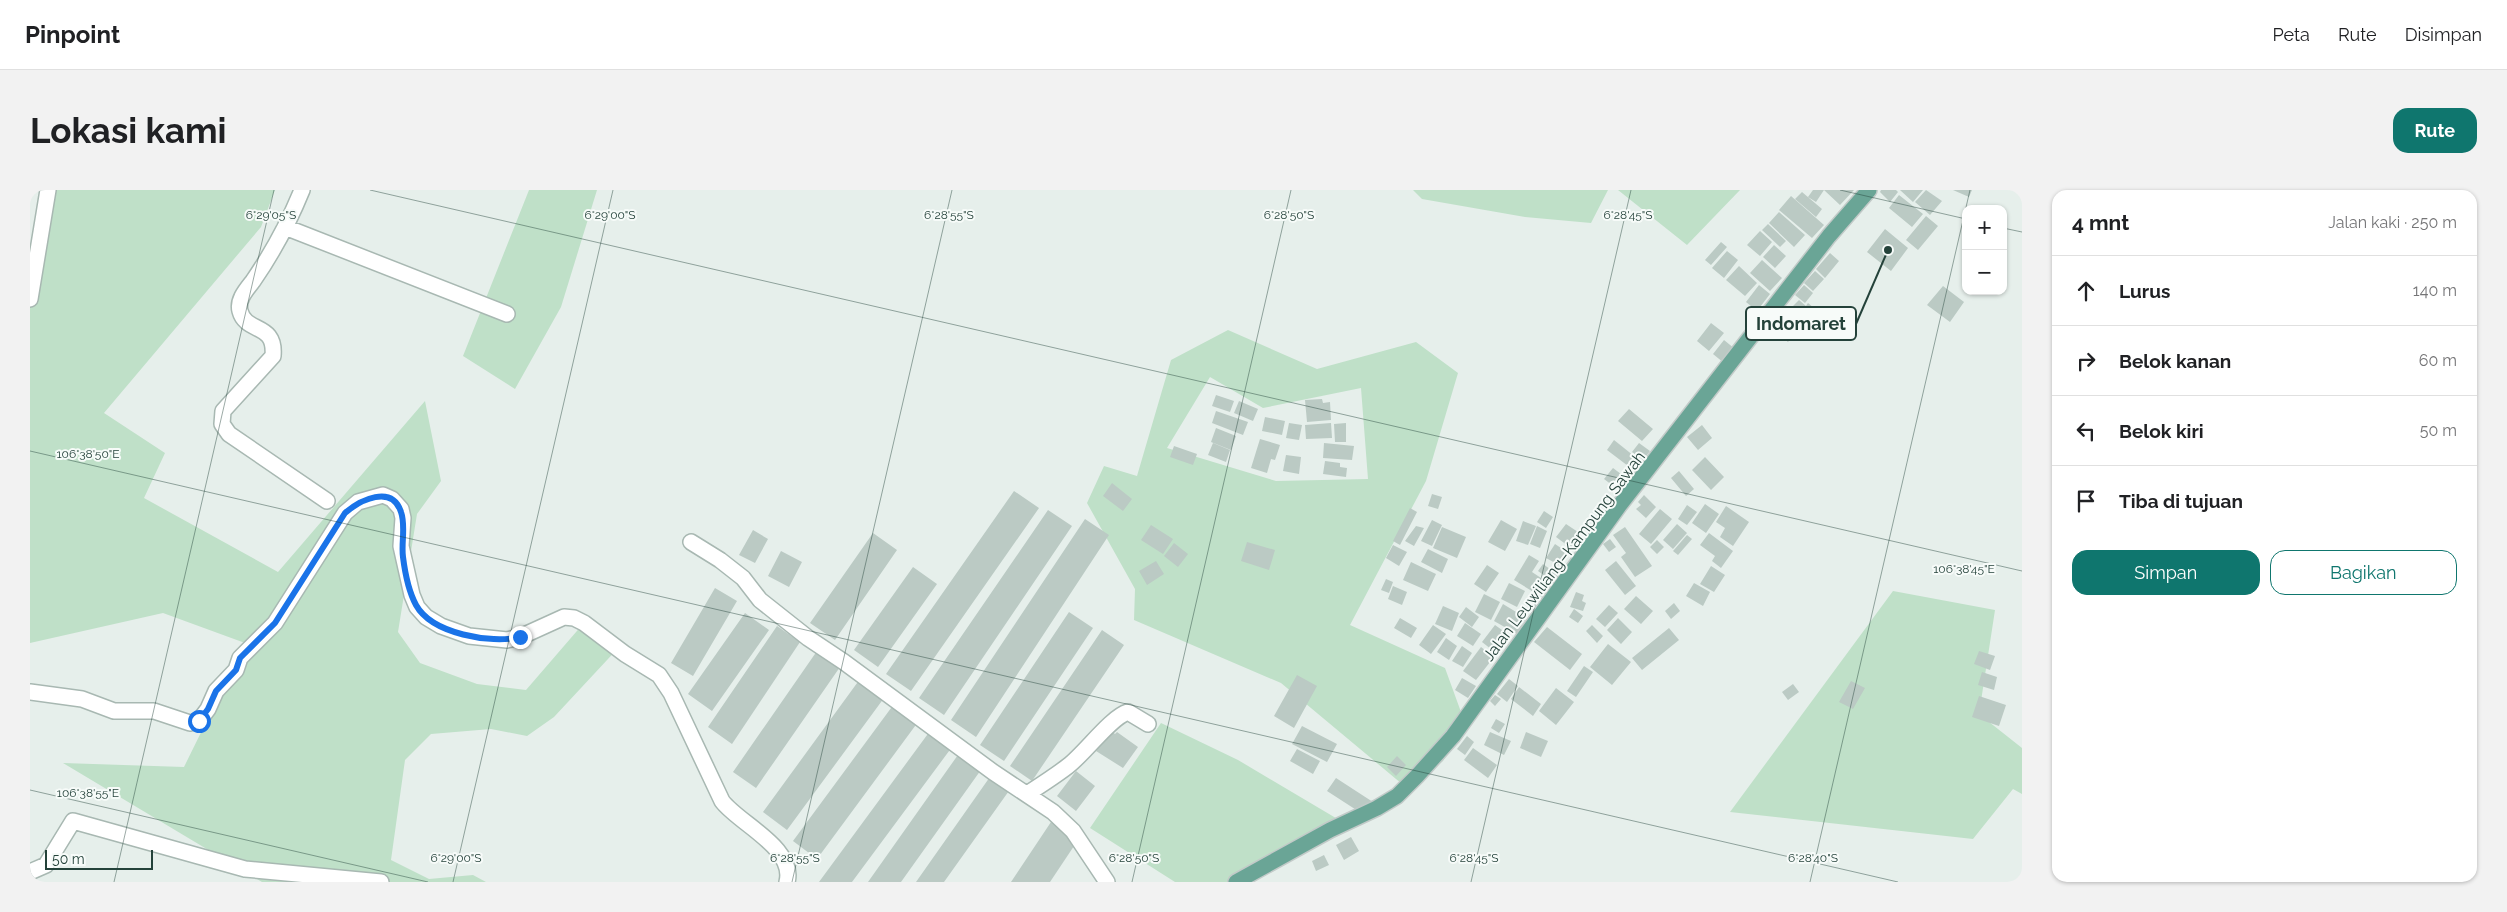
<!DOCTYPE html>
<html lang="id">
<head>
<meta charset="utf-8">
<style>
	:root { --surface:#fff; --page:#f2f2f2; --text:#202124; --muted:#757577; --line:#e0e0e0; --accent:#0f766e }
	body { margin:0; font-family:Raleway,sans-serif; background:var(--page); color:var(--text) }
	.controls { position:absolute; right:15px; top:15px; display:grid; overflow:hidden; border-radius:10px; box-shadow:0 1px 4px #0004 }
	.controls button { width:45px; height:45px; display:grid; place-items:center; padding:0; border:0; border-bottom:1px solid var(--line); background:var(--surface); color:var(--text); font:25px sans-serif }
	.scale { position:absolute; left:15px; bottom:12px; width:108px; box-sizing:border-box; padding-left:5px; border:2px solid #24423a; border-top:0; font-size:14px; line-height:18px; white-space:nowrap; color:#24423a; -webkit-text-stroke:4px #f7fbf9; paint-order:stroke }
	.stop { position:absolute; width:15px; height:15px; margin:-11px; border:4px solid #1a73e8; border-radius:50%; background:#fff }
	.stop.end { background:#1a73e8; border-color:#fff; box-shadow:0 1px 5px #0008 }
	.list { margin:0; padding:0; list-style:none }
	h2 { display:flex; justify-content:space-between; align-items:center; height:65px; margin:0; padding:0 20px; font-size:21px }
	h2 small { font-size:16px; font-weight:400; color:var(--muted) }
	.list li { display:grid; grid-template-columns:32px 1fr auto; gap:15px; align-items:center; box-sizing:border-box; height:70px; padding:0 20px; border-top:1px solid var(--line) }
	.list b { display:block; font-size:19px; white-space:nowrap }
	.list em { font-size:16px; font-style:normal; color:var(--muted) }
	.actions { display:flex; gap:10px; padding:15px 20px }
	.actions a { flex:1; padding:11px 0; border:1px solid var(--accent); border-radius:15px; text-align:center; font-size:18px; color:var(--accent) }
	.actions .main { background:var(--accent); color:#fff }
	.icon { flex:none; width:28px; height:28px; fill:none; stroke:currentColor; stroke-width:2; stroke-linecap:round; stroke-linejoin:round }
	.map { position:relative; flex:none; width:1992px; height:692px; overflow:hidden; border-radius:15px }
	header { display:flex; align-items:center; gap:30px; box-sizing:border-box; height:70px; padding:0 25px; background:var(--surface); border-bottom:1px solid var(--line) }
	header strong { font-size:24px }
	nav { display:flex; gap:28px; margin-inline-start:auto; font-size:18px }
	.intro { display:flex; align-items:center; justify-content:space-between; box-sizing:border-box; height:120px; padding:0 30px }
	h1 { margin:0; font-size:35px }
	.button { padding:12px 22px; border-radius:15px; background:var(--accent); color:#fff; font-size:18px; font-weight:700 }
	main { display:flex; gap:30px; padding:0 30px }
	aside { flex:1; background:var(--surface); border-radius:15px; box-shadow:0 1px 4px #0004 }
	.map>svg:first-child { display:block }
	.green { fill:#bfe0c8; fill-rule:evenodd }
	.building { fill:#bbcac4 }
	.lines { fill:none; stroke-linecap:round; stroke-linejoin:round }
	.minor-casing { stroke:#a8b8b2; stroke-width:18 }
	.major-casing { stroke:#c2cac8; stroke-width:18 }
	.minor { stroke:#fff; stroke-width:15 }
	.major { stroke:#6aa596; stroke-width:15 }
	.route { stroke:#1a73e8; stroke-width:6 }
	.ticks { fill:none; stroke:#24423a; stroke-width:1; stroke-opacity:0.45 }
	.labels { text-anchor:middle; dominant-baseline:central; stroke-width:4; stroke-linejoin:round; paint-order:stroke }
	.street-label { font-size:16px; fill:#24423a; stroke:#f7fbf9 }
	.ticks-label { font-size:12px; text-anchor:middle; fill:#24423a; stroke:#f7fbf9; stroke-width:4; stroke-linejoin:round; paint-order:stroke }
	.leader { fill:none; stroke:#24423a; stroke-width:2 }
	.callout-dot { fill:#24423a; stroke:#f7fbf9; stroke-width:2 }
	.callout { fill:#f7fbf9; stroke:#24423a; stroke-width:2 }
	.callout-label { font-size:18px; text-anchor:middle; font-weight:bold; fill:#24423a }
</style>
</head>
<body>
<header>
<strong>Pinpoint</strong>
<nav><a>Peta</a><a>Rute</a><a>Disimpan</a></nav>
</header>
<div class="intro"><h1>Lokasi kami</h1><a class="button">Rute</a></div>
<main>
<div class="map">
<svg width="1992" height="692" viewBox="0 0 1992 692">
	<rect width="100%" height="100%" fill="#e6efeb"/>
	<path class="green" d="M15 0H245L231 37 74 223 135 263 114 308 248 382 395 211 411 291 387 324 368 442 390 473 447 494 496 500 559 427 591 455 524 527 497 546 461 539 401 544 375 570 361 670 399 689 443 685 456 692H232L33 573 154 577 215 453 133 423 0 453V67L5 33Z
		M499 0H567L531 117 485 199 433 166Z
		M1383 0H1578L1561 33 1495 27 1392 9Z
		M1588 0H1710L1657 55Z
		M1198 140 1287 179 1386 152 1428 183 1396 291 1320 435 1415 478 1435 533 1413 571 1378 599 1251 493 1104 430 1105 399 1057 313 1074 276 1107 286 1141 170ZM1180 187 1233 218 1331 198 1338 289 1246 291 1137 258Z
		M1863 401 1965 420 1949 524 1992 558V604L1983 599 1943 649 1700 622Z
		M1131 533 1208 570 1321 637 1212 692H1145L1060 638Z"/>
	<path class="building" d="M1783 0H1824L1810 15 1794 0 1786 12 1778 7Z
		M1851 0H1866L1868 2 1860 12 1850 2Z
		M1870 0H1893L1883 12Z
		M1896 0 1912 11 1900 25 1885 12Z
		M1923 0H1942L1939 7Z
		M1772 2 1792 19 1786 27 1765 9Z
		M1869 5 1893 24 1882 37 1859 18Z
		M1761 6 1794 35 1782 48 1749 20Z
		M1749 22 1775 45 1764 57 1739 33Z
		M1896 26 1908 36 1888 60 1876 50Z
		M1738 34 1756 51 1750 57 1732 40Z
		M1855 39 1878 58 1861 81 1837 62Z
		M1730 41 1742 52 1730 66 1717 55Z
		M1691 52 1697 57 1681 75 1675 70Z
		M1744 55 1756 66 1745 78 1733 67Z
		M1697 61 1708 70 1694 88 1682 78Z
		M1800 63 1809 71 1795 88 1786 79Z
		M1732 70 1752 88 1740 101 1720 83Z
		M1709 76 1727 93 1715 106 1696 90Z
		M1785 81 1794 89 1783 101 1774 93Z
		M1729 95 1740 104 1727 121 1716 112Z
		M1774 95 1783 103 1775 113 1765 105Z
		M1913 96 1934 112 1920 132 1897 115Z
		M1769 110 1776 116 1778 113 1790 123 1780 135 1761 118Z
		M1757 118 1774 132 1758 152 1741 138Z
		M1681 133 1694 143 1679 161 1667 151Z
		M1694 150 1705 159 1694 173 1683 164Z
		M1186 205 1204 211 1200 222 1182 216Z
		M1292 209 1293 213 1300 212 1301 230 1277 232 1275 210Z
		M1209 211 1228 219 1223 231 1204 223Z
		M1599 219 1623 239 1612 251 1588 231Z
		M1186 221 1218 232 1213 245 1182 233Z
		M1235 227 1255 231 1252 245 1232 241Z
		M1259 233 1272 235 1269 250 1256 248Z
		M1301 233 1302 248 1276 249 1275 235Z
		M1316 233V252H1305L1304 234Z
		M1672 235 1682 248 1668 260 1657 247Z
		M1186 238 1206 246 1201 260 1181 252Z
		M1230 249 1250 255 1245 270 1241 269 1237 283 1221 278Z
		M1584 250 1609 270 1602 279 1577 260Z
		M1183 253 1200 260 1196 272 1178 265Z
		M1294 253 1324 256 1322 270 1293 268Z
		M1609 253 1620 261 1613 270 1602 262Z
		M1144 256 1167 264 1163 275 1140 267Z
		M1256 265 1271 267 1269 284 1253 281Z
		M1675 267 1694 287 1681 300 1662 280Z
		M1295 271 1310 273V277L1317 278 1316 287 1293 284Z
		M1583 278 1595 287 1586 298 1574 289Z
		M1649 281 1664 299 1656 306 1641 288Z
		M1082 293 1102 309 1093 321 1073 306Z
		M984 301 1009 318 881 501 856 484Z
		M1402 304 1412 307 1408 319 1398 316Z
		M1614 305 1626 317 1616 328 1606 319 1611 315 1608 312Z
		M1675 314 1689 324 1676 343 1662 333Z
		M1657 315 1667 322 1657 335 1648 329Z
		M1696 316 1719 332 1703 356 1690 347 1695 338 1686 332Z
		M1380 318 1387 322 1370 355 1363 351Z
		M1630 319 1642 329 1621 354 1609 344Z
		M1018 320 1042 336 914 525 889 508Z
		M1514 321 1523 327 1516 338 1507 332Z
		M1055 329 1079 345 946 547 921 530Z
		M1402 330 1412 335 1402 356 1391 351Z
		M1471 330 1487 339 1475 361 1458 352Z
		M1493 331 1506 336 1498 355 1486 351Z
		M1536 334 1551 344 1541 358 1526 347Z
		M1647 334 1657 343 1643 359 1633 350Z
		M1121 335 1143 349 1133 364 1111 350Z
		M1386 336 1394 338 1384 356 1375 351Z
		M1507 336 1517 341 1510 358 1500 354Z
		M1412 337 1436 347 1427 368 1403 358Z
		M1595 337 1622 376 1605 387 1591 367 1596 363 1583 345Z
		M723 340 738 349 725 373 709 365Z
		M843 343 867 360 805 450 780 433Z
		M1679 343 1703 361 1691 378 1682 371 1685 366 1670 355Z
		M1657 345 1662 349 1648 365 1643 361Z
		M1580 349 1586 357 1579 362 1573 354Z
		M1627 350 1634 357 1627 364 1620 357Z
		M1217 352 1245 360 1239 380 1211 371Z
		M1144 353 1158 364 1148 377 1134 366Z
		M1525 354 1537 362 1529 375 1516 368Z
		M1363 355 1377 362 1369 376 1356 368Z
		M1398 359 1418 369 1412 383 1391 372Z
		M751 361 772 372 759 397 738 386Z
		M1499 365 1509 371 1502 382 1523 396 1515 409 1484 390Z
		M1126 371 1134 384 1117 395 1109 381Z
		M1586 371 1606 396 1595 405 1575 380Z
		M1381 372 1406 384 1398 401 1373 390Z
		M1513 374 1528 385 1523 392 1508 381Z
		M1457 375 1469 383 1456 402 1444 394Z
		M1681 376 1695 385 1684 402 1670 394Z
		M883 377 907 394 848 477 824 460Z
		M1356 389 1363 392 1359 403 1351 400Z
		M1479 393 1495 401 1487 417 1471 409Z
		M1664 393 1680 402 1673 416 1656 406Z
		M1363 396 1377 402 1372 415 1358 409Z
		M685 398 707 411 663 486 641 473Z
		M1546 402 1554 405 1552 411 1556 413 1553 421 1540 417Z
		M1454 404 1470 412 1461 430 1445 422Z
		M1606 406 1623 421 1611 434 1594 419Z
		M1644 413 1650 421 1641 429 1635 421Z
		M1473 414 1496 428 1487 444 1464 431Z
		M1579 415 1588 423 1575 437 1566 429Z
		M1413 416 1429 423 1422 441 1405 434Z
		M1436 417 1449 427 1442 437 1429 427Z
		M1544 419 1553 426 1548 433 1539 427Z
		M1039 422 1063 438 974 571 950 555Z
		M715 423 739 440 682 521 658 504Z
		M1370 428 1387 438 1381 448 1364 438Z
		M1588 428 1602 442 1591 454 1577 440Z
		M1435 433 1451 444 1443 456 1427 446Z
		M1403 435 1416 444 1401 464 1389 455Z
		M1465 435 1479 445 1466 463 1452 452Z
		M1562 435 1573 446 1567 453 1556 441Z
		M747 436 770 452 702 554 678 537Z
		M1517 437 1552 464 1540 480 1504 452Z
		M1639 438 1649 450 1612 480 1602 468Z
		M1072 440 1094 455 1002 591 980 576Z
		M1416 448 1427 456 1419 470 1407 462Z
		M1578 454 1601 472 1582 495 1560 477Z
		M1432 456 1442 463 1433 477 1422 471Z
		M1451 457 1464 467 1446 490 1433 481Z
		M787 461 810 477 726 598 703 582Z
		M1949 461 1965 466 1960 480 1944 474Z
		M1554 476 1563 482 1546 507 1537 501Z
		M1952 482 1967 487 1964 500 1948 495Z
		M1267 485 1287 496 1264 538 1244 526Z
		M1432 488 1446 496 1438 508 1425 500Z
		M830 489 854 508 757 640 733 622Z
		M1479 489 1488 496 1477 512 1467 504Z
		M1821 491 1835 498 1823 519 1809 512Z
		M1763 494 1769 502 1758 510 1752 502Z
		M1489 497 1511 514 1503 526 1481 509Z
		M1526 498 1544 512 1526 535 1509 521Z
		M1465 505 1471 509 1465 516 1460 511Z
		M1949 506 1976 515 1969 536 1942 527Z
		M864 514 888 532 787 669 763 651Z
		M1466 529 1475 534 1469 543 1461 538Z
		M1272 536 1307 554 1297 572 1262 554Z
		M1080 540 1085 544 1087 542 1108 557 1093 578 1066 561Z
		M900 541 922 557 822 692H789Z
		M1460 542 1481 551 1474 565 1454 555Z
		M1496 542 1518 551 1511 567 1490 558Z
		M1437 546 1444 552 1435 565 1427 559Z
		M1443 558 1467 575 1458 588 1434 570Z
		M1267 559 1290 571 1283 584 1260 571Z
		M930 562 953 577 871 692H838Z
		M1367 566 1376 575 1366 586 1357 577Z
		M1046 581 1065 596 1046 621 1027 606Z
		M962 584 981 598 914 692H886Z
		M1306 588 1346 614 1331 623 1297 601Z
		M1021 632 1048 650 1020 692H981Z
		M1321 647 1329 661 1314 670 1306 655Z
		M1294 665 1299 675 1286 681 1282 671Z"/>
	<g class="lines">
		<g class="minor-casing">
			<path id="minor" d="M272 0C259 32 243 62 223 91 216 100 207 110 210 121 216 144 246 132 243 166L193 221 192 234 199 244 297 311
				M255 37 477 124
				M0 109 18 0
				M661 352 690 370 713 388 730 410 778 448 814 472 963 582 1023 622 1043 641 1077 692
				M0 502 52 509 84 521H124L160 533 169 531 178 519 186 501 206 480 210 468 245 433 315 323 328 312 353 305 362 309 371 319 373 328 371 356 382 405 387 417 396 427 411 436 439 446 477 450 490 447 534 427 544 428 554 433 595 464 629 485 641 503 692 611C708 633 766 658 757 692
				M997 604C1011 595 1025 586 1038 576 1055 563 1081 527 1098 522L1118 534
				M0 682 16 675 43 631 215 679 351 692"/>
		</g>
		<g class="major-casing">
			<path id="major" d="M1206 692 1300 640 1347 618 1367 606 1387 586 1423 546 1589 316 1799 46 1839 0"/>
		</g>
		<use href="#minor" class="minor"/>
		<use href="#major" class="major"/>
	</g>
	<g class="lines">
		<path class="route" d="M169 531 178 519 186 501 206 480 210 468 245 433 315 323C330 310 362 294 371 322 376 336 371 353 373 367 375 383 379 402 386 415 402 444 461 454 490 447"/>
	</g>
	<path class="ticks" d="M340 0 1992 381M1810 0 1936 29M1973 38 1992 42M0 261 1868 692M0 600 398 692M84 692 244 0M423 692 583 0M762 692 922 0M1102 692 1261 0M1441 692 1601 0M1780 692 1940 0"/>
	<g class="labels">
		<g class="street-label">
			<text transform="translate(1534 366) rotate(-53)">Jalan Leuwiliang–Kampung Sawah</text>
		</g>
	</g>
	<g class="ticks-label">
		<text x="241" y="29">6°29'05"S</text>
		<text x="580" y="29">6°29'00"S</text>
		<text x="919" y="29">6°28'55"S</text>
		<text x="1259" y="29">6°28'50"S</text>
		<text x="1598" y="29">6°28'45"S</text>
		<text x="58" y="268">106°38'50"E</text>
		<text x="1934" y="383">106°38'45"E</text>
		<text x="58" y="607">106°38'55"E</text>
		<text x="426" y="672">6°29'00"S</text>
		<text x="765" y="672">6°28'55"S</text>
		<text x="1104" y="672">6°28'50"S</text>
		<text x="1444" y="672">6°28'45"S</text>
		<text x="1783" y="672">6°28'40"S</text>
	</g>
	<path class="leader" d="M1858 60L1826 134"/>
	<circle class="callout-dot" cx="1858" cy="60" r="5"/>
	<rect class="callout" x="1716" y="117" width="110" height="33" rx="5"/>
	<g class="callout-label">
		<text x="1771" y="140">Indomaret</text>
	</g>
</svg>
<div class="controls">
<button>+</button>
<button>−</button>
</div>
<div class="scale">50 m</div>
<div class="stop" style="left:169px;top:531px"></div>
<div class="stop end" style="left:490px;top:447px"></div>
</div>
<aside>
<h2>4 mnt<small>Jalan kaki · 250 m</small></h2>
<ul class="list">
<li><svg class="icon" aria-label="ahead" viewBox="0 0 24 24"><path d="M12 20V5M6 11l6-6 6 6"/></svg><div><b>Lurus</b></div><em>140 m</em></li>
<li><svg class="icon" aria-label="right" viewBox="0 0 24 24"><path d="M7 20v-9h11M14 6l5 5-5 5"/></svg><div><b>Belok kanan</b></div><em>60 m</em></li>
<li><svg class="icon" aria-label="left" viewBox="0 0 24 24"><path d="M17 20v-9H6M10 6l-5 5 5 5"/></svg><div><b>Belok kiri</b></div><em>50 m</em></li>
<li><svg class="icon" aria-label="arrive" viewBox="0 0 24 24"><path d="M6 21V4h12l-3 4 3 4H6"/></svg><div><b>Tiba di tujuan</b></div></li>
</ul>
<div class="actions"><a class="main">Simpan</a><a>Bagikan</a></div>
</aside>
</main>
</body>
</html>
